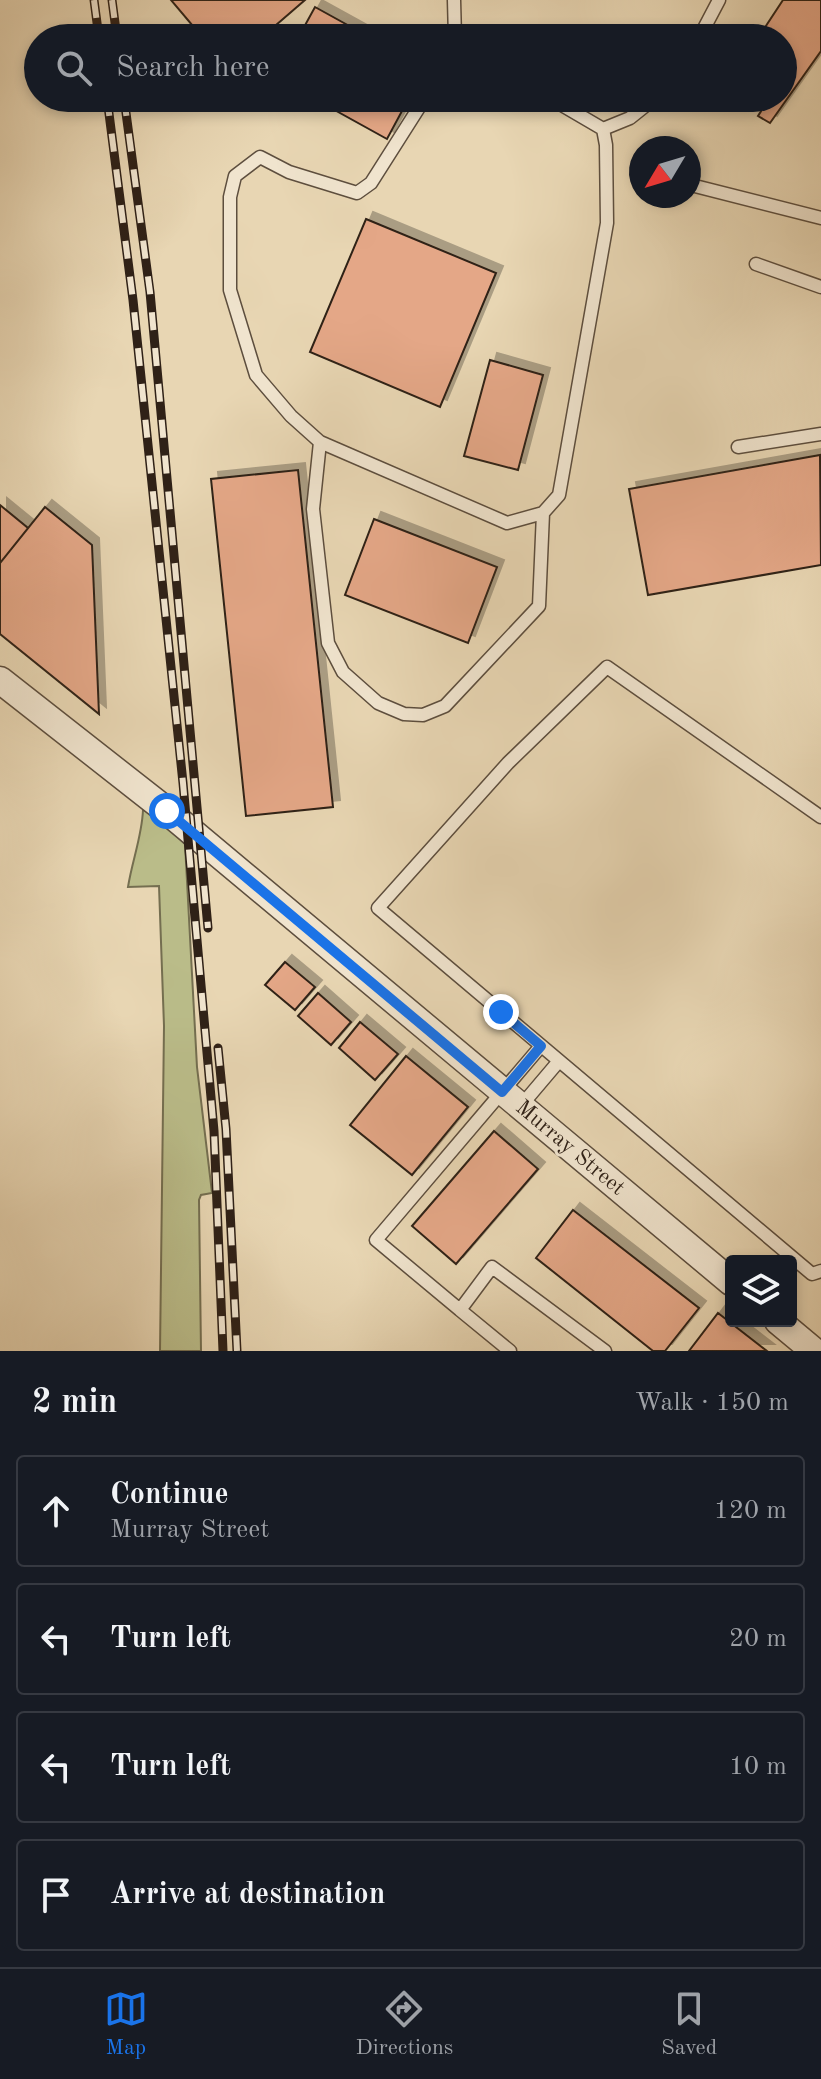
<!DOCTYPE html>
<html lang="en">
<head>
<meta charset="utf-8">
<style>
	:root { --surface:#171b24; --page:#20242c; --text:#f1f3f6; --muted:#9ea1a6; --line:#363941; --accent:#1a73e8 }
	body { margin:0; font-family:"Old Standard TT",serif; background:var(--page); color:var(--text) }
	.controls { position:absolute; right:24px; bottom:24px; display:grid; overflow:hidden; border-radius:8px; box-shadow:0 4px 12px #0003 }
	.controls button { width:72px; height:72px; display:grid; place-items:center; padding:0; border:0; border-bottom:2px solid var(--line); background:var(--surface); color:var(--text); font:40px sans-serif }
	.compass { position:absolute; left:629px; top:136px; width:72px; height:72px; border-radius:50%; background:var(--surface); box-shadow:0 4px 12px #0003; rotate:232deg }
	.stop { position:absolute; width:24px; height:24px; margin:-18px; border:6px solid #1a73e8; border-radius:50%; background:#fff }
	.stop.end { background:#1a73e8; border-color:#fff; box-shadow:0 2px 8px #0008 }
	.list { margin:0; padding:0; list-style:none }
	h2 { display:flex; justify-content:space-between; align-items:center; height:104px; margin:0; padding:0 32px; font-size:34px }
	h2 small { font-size:26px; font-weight:400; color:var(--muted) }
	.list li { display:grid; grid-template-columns:52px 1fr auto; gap:24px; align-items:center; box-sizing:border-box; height:112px; margin:0 16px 16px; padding:0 16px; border:2px solid var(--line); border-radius:8px }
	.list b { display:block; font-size:30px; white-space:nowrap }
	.list p { margin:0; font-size:26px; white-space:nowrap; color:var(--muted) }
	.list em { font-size:26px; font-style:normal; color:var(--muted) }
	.icon { flex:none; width:44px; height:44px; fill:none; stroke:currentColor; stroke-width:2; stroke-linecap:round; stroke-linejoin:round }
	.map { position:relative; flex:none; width:821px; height:1351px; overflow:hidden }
	.search { position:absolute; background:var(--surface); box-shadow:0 4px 12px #0003; left:24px; right:24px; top:24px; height:88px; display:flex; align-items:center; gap:20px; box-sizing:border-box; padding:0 28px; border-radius:44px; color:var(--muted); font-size:30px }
	.sheet { height:616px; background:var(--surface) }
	nav { display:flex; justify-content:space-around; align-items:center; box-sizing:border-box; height:112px; border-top:2px solid var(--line); background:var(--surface); font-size:22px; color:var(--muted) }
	nav a { display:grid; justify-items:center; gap:4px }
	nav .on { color:var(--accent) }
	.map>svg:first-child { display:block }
	.green { fill:#babc89; stroke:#746e50; stroke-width:2 }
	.building { fill:#e4a787; stroke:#2f2117; stroke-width:2; filter:url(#shadow) }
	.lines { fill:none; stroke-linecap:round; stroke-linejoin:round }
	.service-casing { stroke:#5d4e3e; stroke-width:15 }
	.minor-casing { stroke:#5d4e3e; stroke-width:29 }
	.service { stroke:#f0e4ce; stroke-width:12 }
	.minor { stroke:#f0e4ce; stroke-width:26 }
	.rail-casing { stroke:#2f2117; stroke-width:9 }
	.rail { stroke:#f0e4ce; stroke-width:6; stroke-dasharray:18; stroke-linecap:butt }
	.route { stroke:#1a73e8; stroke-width:10 }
	.labels { text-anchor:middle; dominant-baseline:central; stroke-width:6; stroke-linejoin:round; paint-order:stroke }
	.street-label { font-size:22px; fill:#2f2117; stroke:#f0e4ce }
</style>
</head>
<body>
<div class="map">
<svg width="821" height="1351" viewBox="0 0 821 1351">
	<defs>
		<filter id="shadow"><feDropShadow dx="7" dy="-7" stdDeviation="0" flood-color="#0004"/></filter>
	</defs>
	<rect width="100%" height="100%" fill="#e8d6b3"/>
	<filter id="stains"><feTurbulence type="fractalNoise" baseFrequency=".0025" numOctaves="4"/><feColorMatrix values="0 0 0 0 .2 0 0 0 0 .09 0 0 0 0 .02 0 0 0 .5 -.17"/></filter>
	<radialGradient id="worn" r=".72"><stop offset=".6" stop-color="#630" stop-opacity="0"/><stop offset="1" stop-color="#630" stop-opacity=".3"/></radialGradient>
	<path class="green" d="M143 810 152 812 185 844 197 1067 212 1193 201 1195 199 1200 201 1351H160L164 1026 159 886 128 887C132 861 142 836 143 810Z"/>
	<path class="building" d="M171 0H305L261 38H203Z
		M783 0H821V51L770 123 758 116 767 102 761 98H783V38H758Z
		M315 7 371 38H298Z
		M313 98H409L387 139Z
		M366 219 496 273 440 407 310 352Z
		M490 360 543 375 518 470 464 456Z
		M820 455 821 565 648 595 629 489Z
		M298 470 333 807 246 816 211 479Z
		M0 505 28 528 0 563Z
		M45 507 92 545 99 714 0 634V563Z
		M374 519 497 567 468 643 345 595Z
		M285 962 315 987 295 1010 265 985Z
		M318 993 351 1022 331 1045 298 1016Z
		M360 1022 398 1054 375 1080 339 1048Z
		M406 1056 468 1107 412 1175 350 1125Z
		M494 1131 538 1169 456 1264 412 1226Z
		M573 1210 699 1308 665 1351H653L536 1258Z
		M718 1313 767 1351H689Z"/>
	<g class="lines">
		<g class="service-casing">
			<path id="service" d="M454 0 455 38
				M699 38 719 0
				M425 98 371 183 357 193 289 172 260 157 235 176 230 197V290L256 375 291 416 320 442 507 523 543 513 559 495 607 223 606 145 603 129 550 98
				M603 129 630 118 655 98
				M691 185 821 218
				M756 264 821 287
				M320 442 313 509 328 643 343 672 378 703 404 714 423 715 445 706 539 606 543 513
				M738 447 821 434
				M821 817 607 667 508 763 378 908 812 1274 821 1271
				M520 1107 559 1061
				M460 1310 376 1240 541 1046
				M510 1351 460 1310 492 1267 605 1351"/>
		</g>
		<g class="minor-casing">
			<path id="minor" d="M0 680 167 811 731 1282
				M778 1321 814 1351"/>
		</g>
		<use href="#service" class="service"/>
		<use href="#minor" class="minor"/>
		<g class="rail-casing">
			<path id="rail" d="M94 0 99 38
				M112 0 117 38
				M107 98 133 300 183 783 214 1131 223 1351
				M124 98 150 292 208 928
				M218 1048 226 1129 237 1351"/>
		</g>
		<use href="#rail" class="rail"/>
	</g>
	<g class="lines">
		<path class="route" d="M167 811 502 1092 541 1046 501 1012"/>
	</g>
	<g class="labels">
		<g class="street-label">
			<text transform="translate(570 1148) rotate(40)">Murray Street</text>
		</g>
	</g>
	<rect width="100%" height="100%" filter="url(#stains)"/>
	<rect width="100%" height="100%" fill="url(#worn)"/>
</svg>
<div class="controls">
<button><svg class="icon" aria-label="layers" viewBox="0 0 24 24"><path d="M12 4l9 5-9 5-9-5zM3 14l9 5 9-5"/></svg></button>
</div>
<svg class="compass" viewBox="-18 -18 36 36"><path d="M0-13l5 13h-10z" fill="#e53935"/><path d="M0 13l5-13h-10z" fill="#9ea1a6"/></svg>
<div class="stop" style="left:167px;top:811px"></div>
<div class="stop end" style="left:501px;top:1012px"></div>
<div class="search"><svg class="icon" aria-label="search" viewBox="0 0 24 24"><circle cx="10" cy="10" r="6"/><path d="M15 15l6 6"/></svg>Search here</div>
</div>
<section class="sheet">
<h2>2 min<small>Walk · 150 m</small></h2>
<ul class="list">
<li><svg class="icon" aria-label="ahead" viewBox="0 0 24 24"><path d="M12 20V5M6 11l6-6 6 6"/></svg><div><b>Continue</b><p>Murray Street</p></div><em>120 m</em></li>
<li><svg class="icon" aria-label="left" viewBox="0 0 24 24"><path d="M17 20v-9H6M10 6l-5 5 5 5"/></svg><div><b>Turn left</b></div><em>20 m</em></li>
<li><svg class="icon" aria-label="left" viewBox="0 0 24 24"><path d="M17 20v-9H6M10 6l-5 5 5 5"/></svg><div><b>Turn left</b></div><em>10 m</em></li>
<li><svg class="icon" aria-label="arrive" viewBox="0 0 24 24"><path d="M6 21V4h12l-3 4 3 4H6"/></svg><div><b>Arrive at destination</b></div></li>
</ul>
</section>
<nav>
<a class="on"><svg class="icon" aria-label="map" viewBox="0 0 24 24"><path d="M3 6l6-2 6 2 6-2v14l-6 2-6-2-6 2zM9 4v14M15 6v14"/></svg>Map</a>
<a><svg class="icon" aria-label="directions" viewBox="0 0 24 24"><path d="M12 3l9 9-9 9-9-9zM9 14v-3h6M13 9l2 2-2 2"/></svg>Directions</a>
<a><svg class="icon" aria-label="saved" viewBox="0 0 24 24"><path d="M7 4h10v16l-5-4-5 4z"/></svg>Saved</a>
</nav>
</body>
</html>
